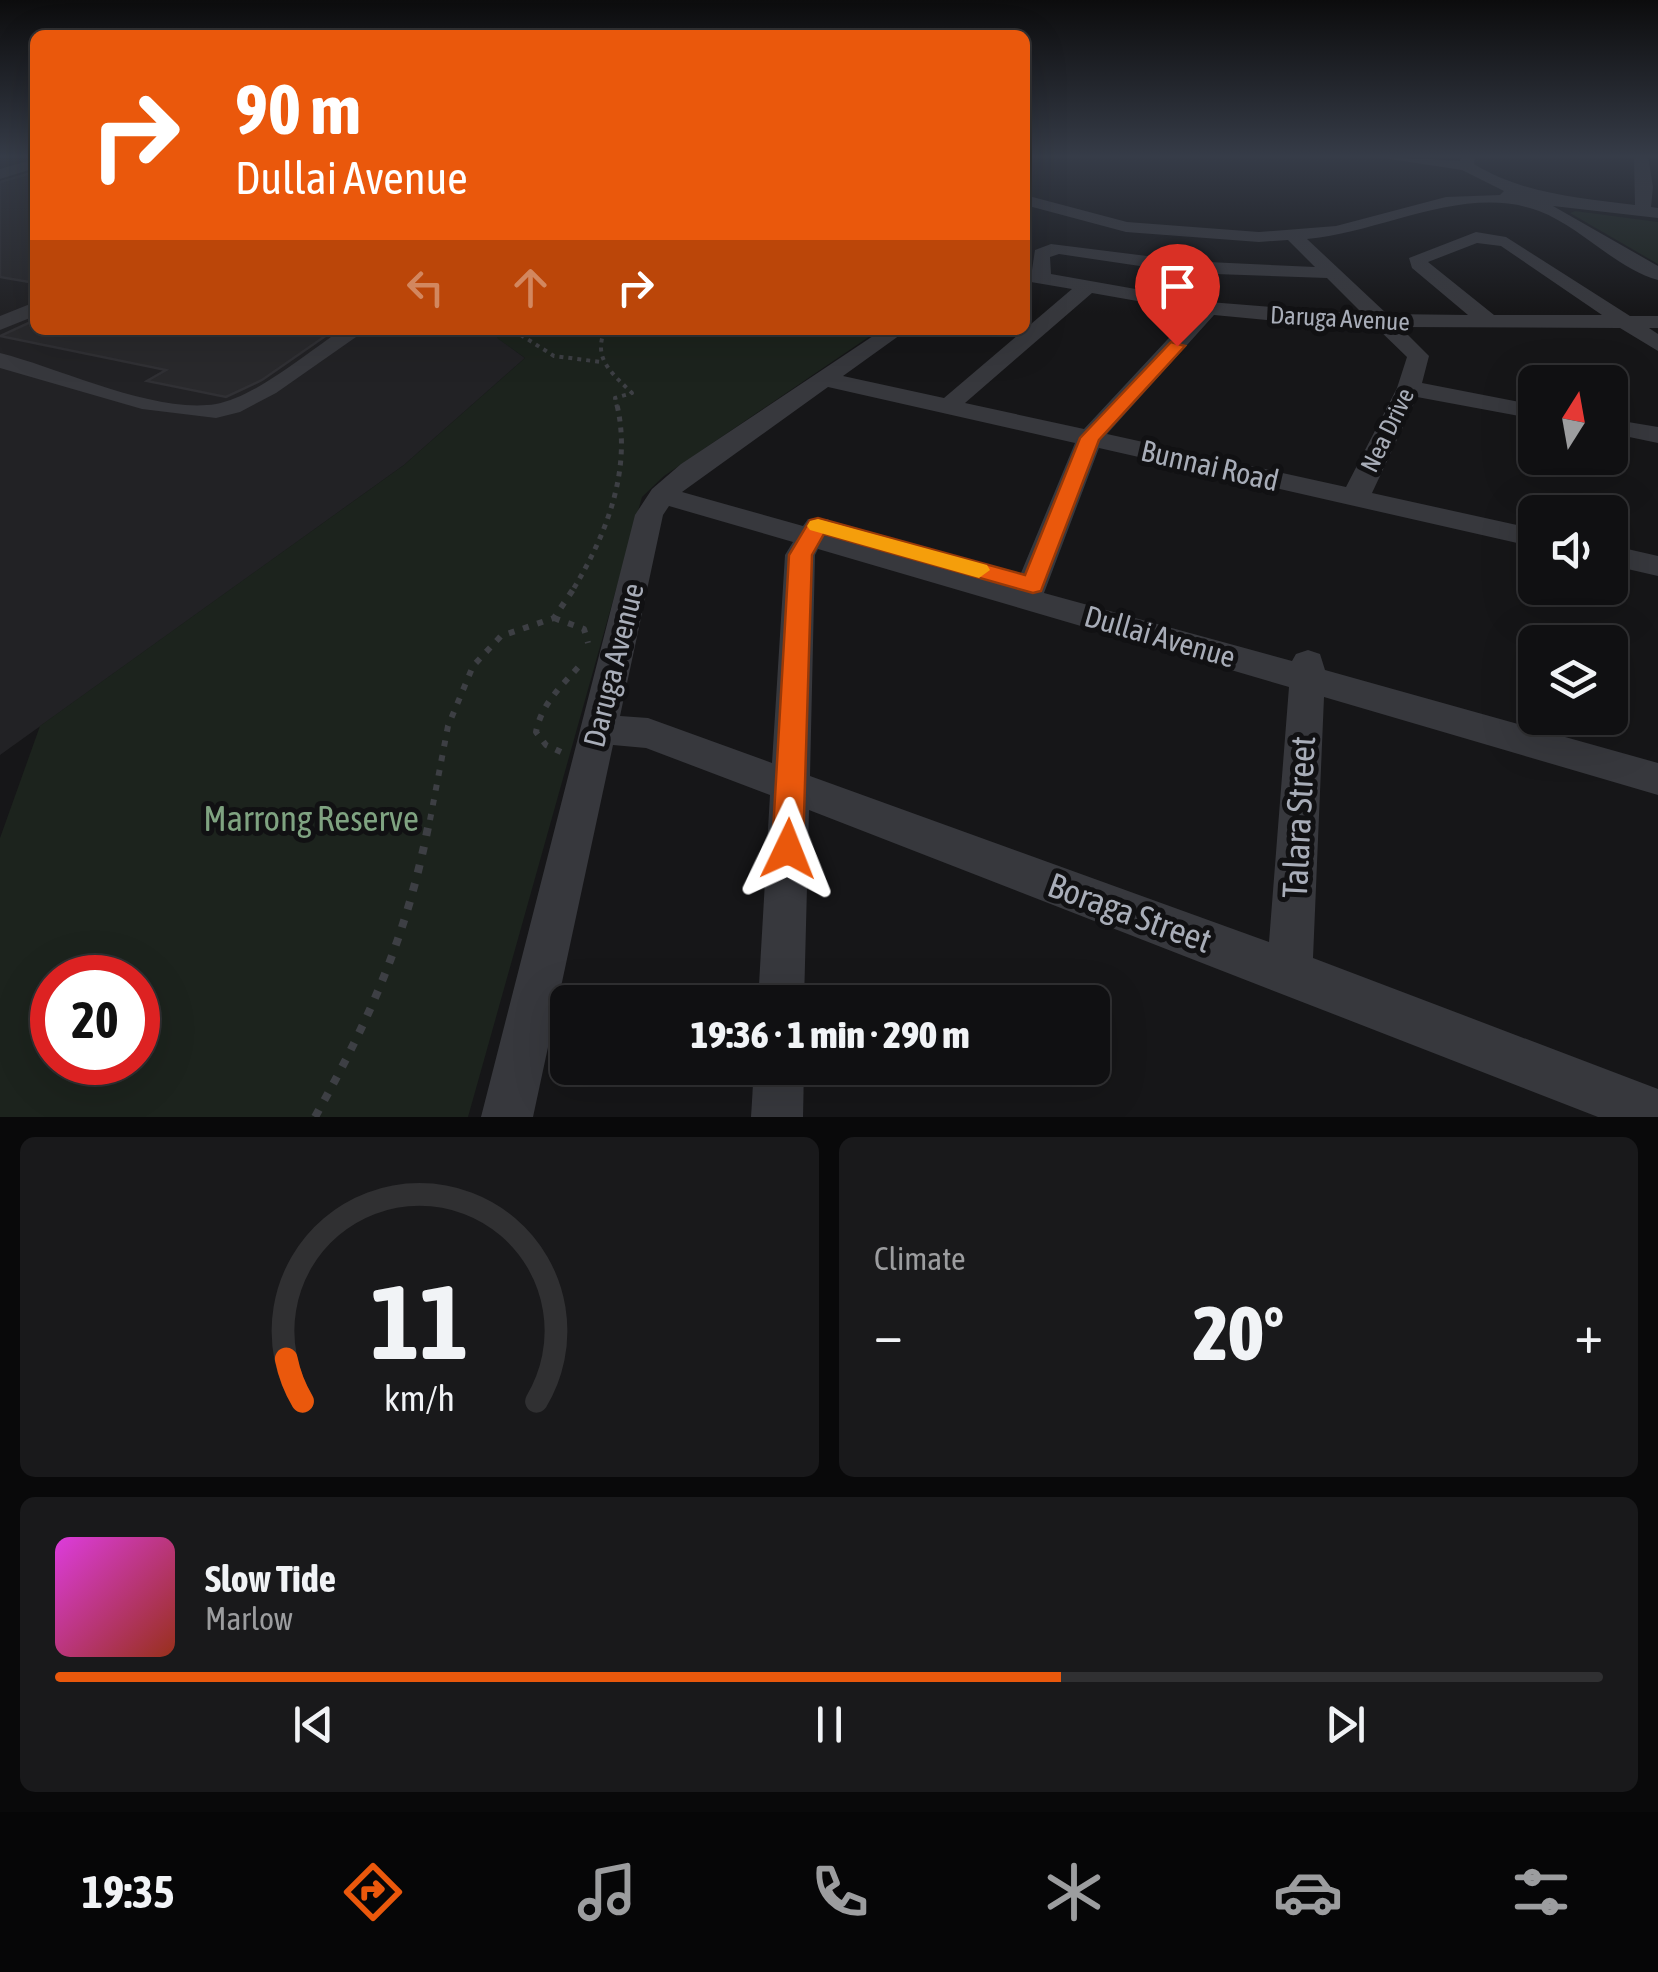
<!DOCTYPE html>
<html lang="en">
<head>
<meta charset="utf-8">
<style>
  body { margin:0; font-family:"Asap Condensed",sans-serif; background:#19191b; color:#f1f3f6; height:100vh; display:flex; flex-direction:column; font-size:38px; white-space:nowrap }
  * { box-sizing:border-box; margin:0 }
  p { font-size:32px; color:#9c9d9f }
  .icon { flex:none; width:55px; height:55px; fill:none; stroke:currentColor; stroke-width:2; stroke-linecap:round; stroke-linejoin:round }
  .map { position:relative; height:1117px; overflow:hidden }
  .sheet { display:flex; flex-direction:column; gap:20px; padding:20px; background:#09090a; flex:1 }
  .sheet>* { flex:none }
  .banner { position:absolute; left:30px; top:30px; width:1000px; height:305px; border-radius:15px; box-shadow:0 10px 40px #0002,0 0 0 2px #303032; background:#ea580c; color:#fff; overflow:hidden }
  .needle { width:65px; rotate:11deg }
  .fabs { position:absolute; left:1518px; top:365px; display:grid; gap:20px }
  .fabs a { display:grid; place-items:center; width:110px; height:110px; border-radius:15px; background:#101012; box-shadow:0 10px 40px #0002,0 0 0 2px #303032; font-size:50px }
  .speed { position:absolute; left:30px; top:955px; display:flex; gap:20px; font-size:50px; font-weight:700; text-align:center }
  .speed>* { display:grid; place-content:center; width:130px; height:130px; border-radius:50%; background:#101012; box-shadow:0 10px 40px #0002,0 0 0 2px #303032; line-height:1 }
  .speed .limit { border:15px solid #d22; background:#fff; color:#111 }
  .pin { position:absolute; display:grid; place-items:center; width:85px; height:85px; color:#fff; margin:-102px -42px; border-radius:50% 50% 50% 0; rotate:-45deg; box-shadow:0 0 10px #0007 }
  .pin .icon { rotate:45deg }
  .me { position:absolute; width:110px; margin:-55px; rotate:2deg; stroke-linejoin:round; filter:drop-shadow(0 0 8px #0008) }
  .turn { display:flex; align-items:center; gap:35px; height:210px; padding:0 40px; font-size:45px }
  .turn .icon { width:130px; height:130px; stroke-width:2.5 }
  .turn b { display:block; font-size:70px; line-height:85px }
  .lanes { display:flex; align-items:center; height:95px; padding:0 40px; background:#0003; justify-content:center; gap:50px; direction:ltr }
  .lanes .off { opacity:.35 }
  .big { font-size:75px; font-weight:800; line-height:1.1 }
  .sheet .widget { flex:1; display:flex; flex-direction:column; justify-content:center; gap:15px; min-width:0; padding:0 35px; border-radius:15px; background:#19191b }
  .sheet .dial { align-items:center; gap:0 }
  .dial svg { height:260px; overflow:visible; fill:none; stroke:#303032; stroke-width:7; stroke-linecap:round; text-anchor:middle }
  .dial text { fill:#f1f3f6; stroke:none }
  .song { display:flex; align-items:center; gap:30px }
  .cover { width:120px; height:120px; border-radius:15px; background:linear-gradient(135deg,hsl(300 70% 55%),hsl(10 70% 35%)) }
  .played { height:10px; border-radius:5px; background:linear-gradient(90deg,#ea580c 65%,#303032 65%) }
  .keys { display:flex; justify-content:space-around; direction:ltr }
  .heat { display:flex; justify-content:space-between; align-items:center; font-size:55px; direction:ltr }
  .sheet .tiles { flex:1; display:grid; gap:20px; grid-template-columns:1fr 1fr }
  .widget:last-child { grid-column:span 2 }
  .trip { position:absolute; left:550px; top:985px; width:560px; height:100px; border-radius:15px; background:#101012; box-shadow:0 10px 40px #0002,0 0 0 2px #303032; font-weight:800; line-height:100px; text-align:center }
  .tabs { display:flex; height:160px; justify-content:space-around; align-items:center; background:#060607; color:#9c9d9f }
  .tabs .icon { width:70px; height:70px }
  .tabs .selected { color:#ea580c }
  .tabs b { font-size:45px; color:#f1f3f6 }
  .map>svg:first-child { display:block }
  .built { fill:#222225 }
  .green { fill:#1c231d; fill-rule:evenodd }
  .building { fill:#29292c; stroke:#303034; stroke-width:2.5 }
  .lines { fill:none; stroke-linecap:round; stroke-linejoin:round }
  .path-far3 { stroke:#3d3f44; stroke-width:4; stroke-dasharray:4 5; stroke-linecap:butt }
  .path-far2 { stroke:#3d3f44; stroke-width:5; stroke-dasharray:5 6; stroke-linecap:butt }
  .path-far1 { stroke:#3d3f44; stroke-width:6; stroke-dasharray:6 9; stroke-linecap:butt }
  .path { stroke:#3d3f44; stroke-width:8; stroke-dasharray:8 11; stroke-linecap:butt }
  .minor { fill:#37383d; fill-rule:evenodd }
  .route { fill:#ea580c; stroke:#983908; stroke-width:2.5 }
  .slow { fill:#f59e0b }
  .labels { text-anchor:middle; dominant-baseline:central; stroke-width:10; stroke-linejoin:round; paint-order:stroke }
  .far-street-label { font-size:25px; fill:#a8adb8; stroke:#111113 }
  .street-label { font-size:30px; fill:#a8adb8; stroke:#111113 }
  .near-street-label { font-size:35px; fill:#a8adb8; stroke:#111113 }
  .near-park-label { font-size:35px; fill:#7fa381; stroke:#111113 }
</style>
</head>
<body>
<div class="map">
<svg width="1658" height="1117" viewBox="0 0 1658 1117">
  <rect width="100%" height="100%" fill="#161618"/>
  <!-- built -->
  <path class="built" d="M0,156H35V330H501L498,338L525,358L404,465L0,755Z"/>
  <!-- green -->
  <g class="green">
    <path d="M1575,211L1658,222V264L1570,213Z"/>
    <path d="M501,330H879L664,476L642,497L468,1117H0V838L40,726L404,465L525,358L497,338ZM52,978H138V1062H52Z"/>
  </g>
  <!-- building -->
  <g class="building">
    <path d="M35,172V283L0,277V182Z"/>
    <path d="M35,320V330H334L262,380L226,397L147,381L166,370L0,336Z"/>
  </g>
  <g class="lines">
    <!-- path-far3 -->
    <g class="path-far3">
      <path d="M513,330L554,356L601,362"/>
      <path d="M605,330C592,359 613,374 632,393L615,398L617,407"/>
    </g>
    <!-- path-far2 -->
    <path class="path-far2" d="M574,588C607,533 632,469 617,405"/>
    <!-- path-far1 -->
    <g class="path-far1">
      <path d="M554,618L584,629L588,643"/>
      <path d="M561,752L546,745L536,732C542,702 563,685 582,663"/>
      <path d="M430,820L448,726L473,666L501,636L554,618L576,585"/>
    </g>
    <!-- path -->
    <path class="path" d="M315,1117C372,1015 408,933 430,817"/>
    <!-- minor -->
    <g class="minor">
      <path d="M1370,156L1460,161L1461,156H1475L1474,164C1523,194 1579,198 1635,205L1634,156H1648L1653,187L1651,207L1658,208V218L1553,206L1658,266V280C1615,268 1581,227 1539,211C1465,183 1381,233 1307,239L1387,314L1468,315L1412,268L1409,258L1476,232L1506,237L1630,316H1658V328H1649L1658,334V351L1620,328L1400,327L1429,356L1422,383L1535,405V419L1417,397L1372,493L1535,529V547L1099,448L1044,593L1292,661L1296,654L1308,650L1320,654L1325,670L1658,763V795L1324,697L1313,958L1658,1089V1117H1598L809,810L804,1002H758L770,795L646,748L613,745L533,1117H481L635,515L652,489L681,464L882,330H907L843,376L944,398L1072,289L1025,281V269L1032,270L1035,250L1051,244L1187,261L1315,267L1288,240L1259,242L1126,232L1025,205V195L1127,222L1259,232L1336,226L1446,197L1500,195L1504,191L1462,170ZM1477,243L1501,246L1602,315H1494L1428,262ZM1059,254L1187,273L1327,278L1363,314L1209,302L1051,274L1050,257ZM1092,293L1194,311L1084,429L965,403ZM1214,315L1329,326L1376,327L1407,357L1397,388L1346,487L1107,434ZM828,387L1075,443L1016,585L828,532L832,525L828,519H808L803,526L682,492ZM669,506L793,542L785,555L772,763L648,718L620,716L663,515ZM818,549L1289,687L1269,942L810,776L815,555Z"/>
      <path d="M35,159V168L0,179V169Z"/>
      <path d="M35,302V316L0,330V316Z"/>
      <path d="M341,330H366L276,393L240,412L216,418L142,409L0,368V353C60,368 154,414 216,404C255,397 307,353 341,330Z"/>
      <path d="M1610,419L1658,427V443L1610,433Z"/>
      <path d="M1610,545L1658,556V576L1610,565Z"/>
      <path d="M754,1068H804L803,1117H751Z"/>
    </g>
  </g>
  <!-- sky -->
  <linearGradient id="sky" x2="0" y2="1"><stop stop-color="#0c0c0d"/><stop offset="0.5" stop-color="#363c48"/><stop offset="1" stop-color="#363c48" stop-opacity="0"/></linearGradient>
  <rect width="1658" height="313" fill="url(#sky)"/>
  <!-- route -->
  <path class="route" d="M1171,342L1185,346L1099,440L1041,591L1033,593L824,534L812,555L803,849L799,859L788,863L776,859L772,849L789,555L810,520L818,518L1025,575L1080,438Z"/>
  <!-- slow -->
  <path class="slow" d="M818,519L987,565L990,570L979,578L810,530L807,526L810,521Z"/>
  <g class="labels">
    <!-- far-street labels -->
    <g class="far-street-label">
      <text transform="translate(1340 318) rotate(3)">Daruga Avenue</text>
      <text transform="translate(1387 430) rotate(-64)">Nea Drive</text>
    </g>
    <!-- street labels -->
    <g class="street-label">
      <text transform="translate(1210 465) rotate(13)">Bunnai Road</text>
      <text transform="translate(1160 636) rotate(16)">Dullai Avenue</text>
      <text transform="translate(613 665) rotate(-76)">Daruga Avenue</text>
    </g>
    <!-- near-street labels -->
    <g class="near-street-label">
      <text transform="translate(1298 817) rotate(-87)">Talara Street</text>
      <text transform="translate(1130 912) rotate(20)">Boraga Street</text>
    </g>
    <!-- near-park labels -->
    <g class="near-park-label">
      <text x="311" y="818">Marrong Reserve</text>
    </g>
  </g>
</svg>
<div class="fabs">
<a><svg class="needle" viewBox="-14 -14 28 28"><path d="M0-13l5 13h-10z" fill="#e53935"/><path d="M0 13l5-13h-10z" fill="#9c9d9f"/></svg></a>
<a><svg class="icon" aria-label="sound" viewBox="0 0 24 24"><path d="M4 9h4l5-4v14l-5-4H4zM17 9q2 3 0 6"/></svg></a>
<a><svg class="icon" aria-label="layers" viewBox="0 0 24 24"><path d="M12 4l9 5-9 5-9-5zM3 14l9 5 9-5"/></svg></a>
</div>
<div class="speed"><div class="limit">20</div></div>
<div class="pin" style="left:1177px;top:346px;background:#d93025"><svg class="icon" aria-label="arrive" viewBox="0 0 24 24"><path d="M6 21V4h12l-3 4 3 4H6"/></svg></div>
<svg class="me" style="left:788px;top:849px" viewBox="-20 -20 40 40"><path d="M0-17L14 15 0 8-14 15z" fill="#ea580c" stroke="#fff" stroke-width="4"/></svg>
<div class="trip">19:36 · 1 min · 290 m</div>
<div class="banner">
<div class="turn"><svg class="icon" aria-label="right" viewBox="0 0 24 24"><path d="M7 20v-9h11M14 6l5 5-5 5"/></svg><div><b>90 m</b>Dullai Avenue</div></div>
<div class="lanes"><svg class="icon off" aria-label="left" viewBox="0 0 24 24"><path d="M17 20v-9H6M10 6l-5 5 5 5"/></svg><svg class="icon off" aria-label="ahead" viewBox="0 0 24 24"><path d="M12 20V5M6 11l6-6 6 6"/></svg><svg class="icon" aria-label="right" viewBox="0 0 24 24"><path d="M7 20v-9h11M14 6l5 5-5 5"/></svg></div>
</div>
</div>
<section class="sheet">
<div class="tiles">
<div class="widget dial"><svg viewBox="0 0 100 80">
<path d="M14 69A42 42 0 1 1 86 69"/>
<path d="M14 69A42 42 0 0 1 9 56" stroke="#ea580c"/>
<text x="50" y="56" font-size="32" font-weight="700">11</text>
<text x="50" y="72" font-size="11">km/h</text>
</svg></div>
<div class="widget"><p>Climate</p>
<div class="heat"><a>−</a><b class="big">20°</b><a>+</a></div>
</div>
<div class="widget">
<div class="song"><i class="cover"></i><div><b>Slow Tide</b><p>Marlow</p></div></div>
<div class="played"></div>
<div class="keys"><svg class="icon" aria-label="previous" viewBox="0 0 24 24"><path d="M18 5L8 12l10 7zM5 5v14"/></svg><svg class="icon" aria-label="pause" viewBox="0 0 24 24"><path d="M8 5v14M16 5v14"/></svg><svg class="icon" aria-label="next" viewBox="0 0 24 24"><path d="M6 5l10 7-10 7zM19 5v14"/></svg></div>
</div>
</div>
</section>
<nav class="tabs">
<b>19:35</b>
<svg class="icon selected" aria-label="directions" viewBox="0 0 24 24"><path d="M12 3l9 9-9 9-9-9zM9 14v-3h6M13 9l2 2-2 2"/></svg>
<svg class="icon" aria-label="music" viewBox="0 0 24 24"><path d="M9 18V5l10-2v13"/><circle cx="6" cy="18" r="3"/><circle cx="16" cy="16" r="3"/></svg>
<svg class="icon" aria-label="phone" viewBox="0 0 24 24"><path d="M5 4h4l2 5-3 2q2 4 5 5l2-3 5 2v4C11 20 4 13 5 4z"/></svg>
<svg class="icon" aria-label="climate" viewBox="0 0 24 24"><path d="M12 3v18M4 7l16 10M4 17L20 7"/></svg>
<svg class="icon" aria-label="car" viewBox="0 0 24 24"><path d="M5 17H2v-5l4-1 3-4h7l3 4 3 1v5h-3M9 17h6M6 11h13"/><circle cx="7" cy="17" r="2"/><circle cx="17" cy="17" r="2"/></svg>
<svg class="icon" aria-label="filters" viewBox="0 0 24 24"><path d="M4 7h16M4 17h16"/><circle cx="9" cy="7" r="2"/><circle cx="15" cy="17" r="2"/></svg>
</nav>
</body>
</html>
